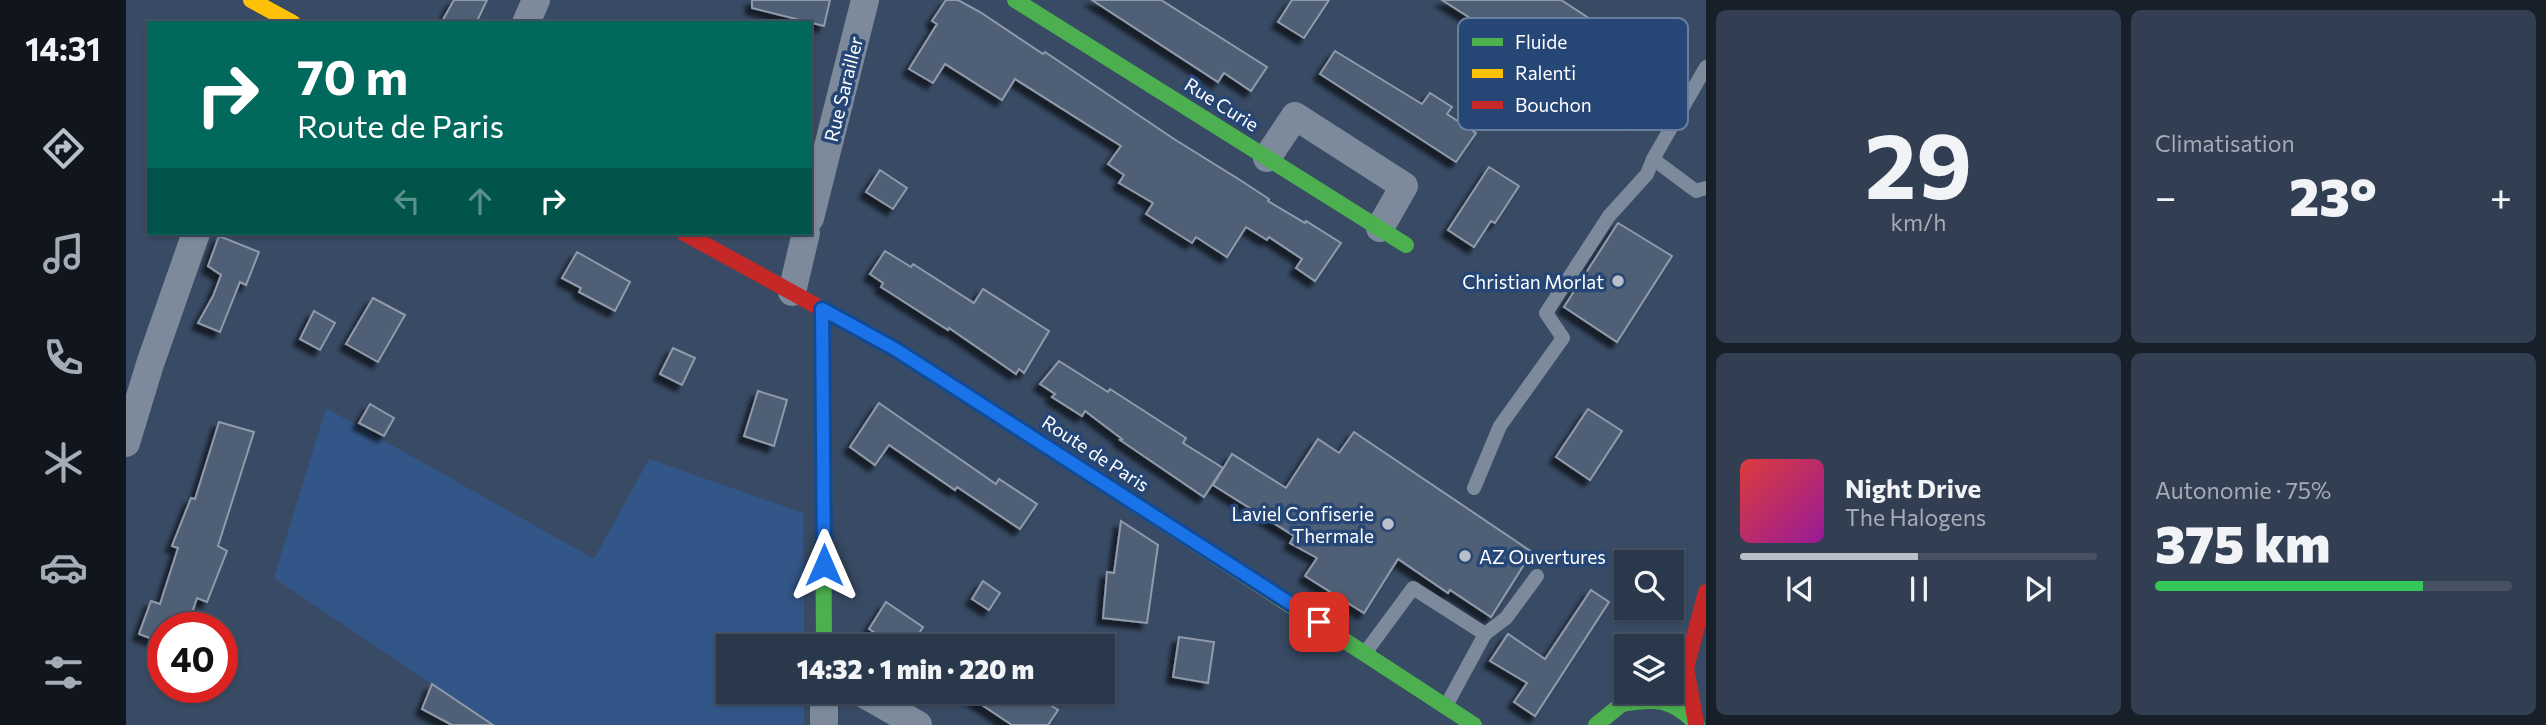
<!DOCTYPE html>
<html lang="fr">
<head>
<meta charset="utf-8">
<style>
  body { margin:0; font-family:Commissioner,sans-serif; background:#323f52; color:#f1f3f6; height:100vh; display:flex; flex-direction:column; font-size:26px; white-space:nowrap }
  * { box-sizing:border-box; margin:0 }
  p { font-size:23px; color:#a5acb5 }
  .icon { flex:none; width:38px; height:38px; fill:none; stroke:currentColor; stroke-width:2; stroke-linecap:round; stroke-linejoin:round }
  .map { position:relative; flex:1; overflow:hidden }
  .details { display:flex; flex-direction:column; gap:10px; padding:10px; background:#171f29; width:840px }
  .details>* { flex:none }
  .guide { position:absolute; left:21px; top:21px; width:665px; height:214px; border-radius:0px; box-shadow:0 2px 5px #0004,0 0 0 2px #465263; background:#00695c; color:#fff; overflow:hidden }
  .buttons { position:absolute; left:1488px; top:550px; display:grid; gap:14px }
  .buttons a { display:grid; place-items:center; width:70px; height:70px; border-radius:0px; background:#2a384b; box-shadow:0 2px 5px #0004,0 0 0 2px #465263; font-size:35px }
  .speed { position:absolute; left:21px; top:612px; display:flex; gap:14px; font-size:35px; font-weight:700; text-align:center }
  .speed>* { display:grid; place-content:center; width:91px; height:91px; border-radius:50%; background:#2a384b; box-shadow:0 2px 5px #0004,0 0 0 2px #465263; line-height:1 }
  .speed .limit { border:10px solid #d22; background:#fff; color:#111 }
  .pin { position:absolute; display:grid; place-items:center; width:60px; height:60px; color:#fff; margin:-30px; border-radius:14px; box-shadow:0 4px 10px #0006 }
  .me { position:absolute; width:77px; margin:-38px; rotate:0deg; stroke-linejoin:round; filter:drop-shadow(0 0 5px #0008) }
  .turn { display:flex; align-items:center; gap:24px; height:147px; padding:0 35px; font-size:32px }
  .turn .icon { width:91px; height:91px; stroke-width:2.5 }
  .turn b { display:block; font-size:49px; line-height:60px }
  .lanes { display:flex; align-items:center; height:66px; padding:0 35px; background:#0003; justify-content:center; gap:35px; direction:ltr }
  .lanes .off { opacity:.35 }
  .big { font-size:52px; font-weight:800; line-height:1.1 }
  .details .tile { flex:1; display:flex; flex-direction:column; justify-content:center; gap:10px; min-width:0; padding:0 24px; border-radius:10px; background:#323f52 }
  .details .dial { align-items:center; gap:0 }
  .dial b { font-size:91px; line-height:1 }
  .song { display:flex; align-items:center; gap:21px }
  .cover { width:84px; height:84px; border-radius:10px; background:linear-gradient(135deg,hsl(0 70% 55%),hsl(300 70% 35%)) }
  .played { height:7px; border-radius:4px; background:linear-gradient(90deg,#b9c0c9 50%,#465263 50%) }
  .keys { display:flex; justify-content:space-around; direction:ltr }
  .heat { display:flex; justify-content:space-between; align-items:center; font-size:38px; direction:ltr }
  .charge { height:10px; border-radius:5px; background:linear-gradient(90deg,#34c759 75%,#465263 0) }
  .details .tiles { flex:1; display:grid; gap:10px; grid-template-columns:repeat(2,1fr) }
  .trip { position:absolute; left:590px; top:634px; width:399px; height:70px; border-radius:0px; background:#2a384b; box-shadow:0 2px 5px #0004,0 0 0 2px #465263; font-weight:800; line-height:70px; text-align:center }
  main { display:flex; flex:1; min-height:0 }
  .dock { display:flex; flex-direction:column; width:126px; justify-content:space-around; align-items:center; background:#11161e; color:#a5acb5 }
  .dock .icon { width:49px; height:49px }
  .dock .current { color:#b9c0c9 }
  .dock b { font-size:32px; color:#f1f3f6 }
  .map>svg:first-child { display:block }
  .green { fill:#325687 }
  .building { fill:#505f74; stroke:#8f9aab; stroke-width:2; filter:url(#shadow) }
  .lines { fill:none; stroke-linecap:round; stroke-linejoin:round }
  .lane { stroke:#7c8a9b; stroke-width:14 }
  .street { stroke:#7c8a9b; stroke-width:28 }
  .fast { stroke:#4caf50; stroke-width:16 }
  .slow { stroke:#ffc107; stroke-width:16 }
  .jam { stroke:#c62828; stroke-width:16 }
  .route-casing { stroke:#114b97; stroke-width:18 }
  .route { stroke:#1a73e8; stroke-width:12 }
  .poi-dot { fill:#b9c0c9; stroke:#264676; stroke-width:2.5 }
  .labels { text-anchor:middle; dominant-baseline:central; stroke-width:7; stroke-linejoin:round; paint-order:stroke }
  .street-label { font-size:19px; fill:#fff; stroke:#264676 }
  .poi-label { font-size:19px; fill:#fff; stroke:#264676; text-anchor:end }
  .key { fill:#264676; stroke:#677e9f; stroke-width:2 }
  .key-label { font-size:19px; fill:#fff }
</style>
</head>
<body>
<main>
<nav class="dock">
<b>14:31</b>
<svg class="icon current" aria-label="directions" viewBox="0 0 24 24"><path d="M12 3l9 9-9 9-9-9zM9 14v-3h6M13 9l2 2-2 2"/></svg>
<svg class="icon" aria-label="music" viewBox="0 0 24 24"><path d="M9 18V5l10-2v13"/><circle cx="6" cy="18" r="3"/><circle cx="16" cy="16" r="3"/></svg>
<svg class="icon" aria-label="phone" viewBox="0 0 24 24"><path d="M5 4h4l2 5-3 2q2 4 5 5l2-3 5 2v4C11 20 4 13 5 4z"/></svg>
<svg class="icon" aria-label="climate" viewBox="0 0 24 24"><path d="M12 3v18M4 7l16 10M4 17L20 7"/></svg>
<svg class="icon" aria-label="car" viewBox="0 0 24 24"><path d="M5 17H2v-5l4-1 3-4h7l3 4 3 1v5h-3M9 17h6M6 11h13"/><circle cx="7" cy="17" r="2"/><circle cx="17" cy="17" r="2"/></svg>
<svg class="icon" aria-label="filters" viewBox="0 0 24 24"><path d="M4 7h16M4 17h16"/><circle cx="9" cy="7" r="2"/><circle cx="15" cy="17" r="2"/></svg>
</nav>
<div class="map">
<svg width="1580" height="725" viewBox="0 0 1580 725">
  <defs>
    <filter id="shadow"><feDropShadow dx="-6" dy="6" stdDeviation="2" flood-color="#0009"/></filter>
  </defs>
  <rect width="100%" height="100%" fill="#384a64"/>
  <!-- green -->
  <path class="green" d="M200,408L468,559L523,459L677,513L678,646H602V691H678V725H367L148,578Z"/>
  <!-- building -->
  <g class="building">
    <path d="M328,0H361L350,23H315Z"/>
    <path d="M626,0H704L698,26L626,8Z"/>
    <path d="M820,0H832L854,12L917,54L919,52L1048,139L1114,180L1143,199L1142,201L1179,223L1180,221L1215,243L1189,281L1170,268L1176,259L1143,237L1141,240L1120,227L1101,257L1070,237L1066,243L1020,214L1027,203L993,183L998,175L982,164L995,146L889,79L876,100L819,64L807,83L783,69L811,24L806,21Z"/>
    <path d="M966,0H1035L1141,67L1125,91L1098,73L1092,82Z"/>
    <path d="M1166,0H1203L1178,38L1152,22Z"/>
    <path d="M1316,0H1435L1544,71L1509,123Z"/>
    <path d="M1209,51L1296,104L1304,93L1326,107L1321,114L1350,133L1330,162L1194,74Z"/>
    <path d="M1363,167L1393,186L1369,223L1365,221L1348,247L1322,230Z"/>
    <path d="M754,170L781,188L767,209L740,192Z"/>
    <path d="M1492,223L1546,256L1491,342L1438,307Z"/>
    <path d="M93,236L133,252L120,285L114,282L94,332L72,323L87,296L95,275L82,266Z"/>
    <path d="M759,251L785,267L787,264L848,303L857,289L923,331L898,373L893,369L890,374L823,328L822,330L755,287L757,283L744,274Z"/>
    <path d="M451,252L504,282L489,311L453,292L455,288L436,278Z"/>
    <path d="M247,298L279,315L252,362L220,344Z"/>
    <path d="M188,311L209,323L194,350L174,339Z"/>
    <path d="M547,348L569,358L556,385L534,374Z"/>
    <path d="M933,361L982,392L984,389L1060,438L1057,443L1097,468L1078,497L994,440L996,439L959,411L956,416L926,397L929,394L914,384Z"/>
    <path d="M632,391L661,400L648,446L618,436Z"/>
    <path d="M753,403L870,484L873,479L911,504L894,529L831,487L829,490L763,445L749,465L724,447Z"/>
    <path d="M244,404L268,418L258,436L233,423Z"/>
    <path d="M1462,409L1496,431L1464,480L1430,457Z"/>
    <path d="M93,422L128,432L92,546L101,551L81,602L71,598L61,628H37L34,642L13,634L25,601L34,604L52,548L46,546L65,498L69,499Z"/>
    <path d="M1228,432L1406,552L1365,617L1324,590L1322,593L1272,559L1238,613L1179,576L1191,558L1164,543L1168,536L1087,485L1106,454L1160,488L1192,439L1213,453Z"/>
    <path d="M995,521L1032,545L1021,623L977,618L981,572L988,573Z"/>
    <path d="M857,581L874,593L863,610L846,599Z"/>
    <path d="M1465,590L1483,602L1409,716L1388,702L1401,683L1364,661L1382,634L1419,659Z"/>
    <path d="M760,602L797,627L785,646H753L757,638L743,629Z"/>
    <path d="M1053,637L1088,642L1082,683L1047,677Z"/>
    <path d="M306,684L367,725H326L296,709Z"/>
    <path d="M835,691H903L932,710L922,725H886Z"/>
  </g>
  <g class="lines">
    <!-- lane -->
    <g class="lane">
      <path d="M1580,67L1527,159L1570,191L1580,188"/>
      <path d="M1348,488L1374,426L1437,338L1420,313L1483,216L1521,174L1527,159"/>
      <path d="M1359,634L1380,618L1411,576"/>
      <path d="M1239,653L1287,588L1359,634L1321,704"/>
    </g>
    <!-- street -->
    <g class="street">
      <path d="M400,23L410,0"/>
      <path d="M1141,158L1169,116L1278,186L1254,228"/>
      <path d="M684,218L739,0"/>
      <path d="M666,292L680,233"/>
      <path d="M0,443L24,364L70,233"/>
      <path d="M733,691L792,725"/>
      <path d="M698,725V691"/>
    </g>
    <!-- fast -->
    <g class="fast">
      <path d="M889,0L1280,245"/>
      <path d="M696,309L698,646"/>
      <path d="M1164,605L1348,725"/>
      <path d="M1495,704C1529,698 1547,698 1571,725"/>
      <path d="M1470,725L1512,691"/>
    </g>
    <!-- slow -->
    <g class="slow">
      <path d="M125,0L167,23"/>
      <path d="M901,434L1164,605"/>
    </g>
    <!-- jam -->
    <g class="jam">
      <path d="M558,233L769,349L901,434"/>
      <path d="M1570,723L1560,668L1580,592"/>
    </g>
  </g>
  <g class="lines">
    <!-- route casing -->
    <g class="route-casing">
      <path id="route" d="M698,565L696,309L769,349L1193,622"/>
    </g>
    <!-- route -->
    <use href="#route" class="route"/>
  </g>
  <!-- markers -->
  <g class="poi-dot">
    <circle cx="1492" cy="281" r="7"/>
    <circle cx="1262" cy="524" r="7"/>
    <circle cx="1339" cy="556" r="7"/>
  </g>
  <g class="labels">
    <!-- street labels -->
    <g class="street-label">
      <text transform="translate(717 89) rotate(-76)">Rue Sarailler</text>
      <text transform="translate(1096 104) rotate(32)">Rue Curie</text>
      <text transform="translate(970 453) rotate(33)">Route de Paris</text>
    </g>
    <!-- poi labels -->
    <g class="poi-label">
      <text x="1478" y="281">Christian Morlat</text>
      <text x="1248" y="513">Laviel Confiserie<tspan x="1248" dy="22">Thermale</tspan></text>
      <text x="1353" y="556" text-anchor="start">AZ Ouvertures</text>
    </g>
  </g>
  <!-- legend -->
  <rect x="1332" y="18" width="230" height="112" rx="10" class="key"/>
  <rect x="1346" y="38" width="31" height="8" fill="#4caf50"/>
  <rect x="1346" y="69" width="31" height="9" fill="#ffc107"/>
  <rect x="1346" y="101" width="31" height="8" fill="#c62828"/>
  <g class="key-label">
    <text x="1389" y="49">Fluide</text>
    <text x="1389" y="80">Ralenti</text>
    <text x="1389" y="112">Bouchon</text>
  </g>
</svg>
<div class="buttons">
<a><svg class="icon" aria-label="search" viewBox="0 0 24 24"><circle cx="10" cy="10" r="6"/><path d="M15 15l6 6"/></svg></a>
<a><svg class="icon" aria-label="layers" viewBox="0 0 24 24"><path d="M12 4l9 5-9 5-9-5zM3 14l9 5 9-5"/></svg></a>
</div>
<div class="speed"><div class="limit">40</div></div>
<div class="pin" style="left:1193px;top:622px;background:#d93025"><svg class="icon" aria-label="arrive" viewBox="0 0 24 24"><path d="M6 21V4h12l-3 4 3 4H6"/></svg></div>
<svg class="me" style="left:698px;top:565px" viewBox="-20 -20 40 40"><path d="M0-17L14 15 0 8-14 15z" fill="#1a73e8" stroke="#fff" stroke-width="4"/></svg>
<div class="trip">14:32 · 1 min · 220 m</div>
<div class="guide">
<div class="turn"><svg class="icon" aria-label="right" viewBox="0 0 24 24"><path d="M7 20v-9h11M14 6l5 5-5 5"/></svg><div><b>70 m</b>Route de Paris</div></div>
<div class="lanes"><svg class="icon off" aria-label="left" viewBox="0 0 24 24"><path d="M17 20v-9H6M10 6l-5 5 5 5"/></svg><svg class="icon off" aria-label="ahead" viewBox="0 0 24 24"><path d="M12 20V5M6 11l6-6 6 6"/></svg><svg class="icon" aria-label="right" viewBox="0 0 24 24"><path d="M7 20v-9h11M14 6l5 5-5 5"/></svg></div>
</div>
</div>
<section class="details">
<div class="tiles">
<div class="tile dial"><b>29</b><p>km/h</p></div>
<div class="tile"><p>Climatisation</p>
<div class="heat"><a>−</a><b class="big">23°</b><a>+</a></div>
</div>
<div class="tile">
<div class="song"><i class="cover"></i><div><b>Night Drive</b><p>The Halogens</p></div></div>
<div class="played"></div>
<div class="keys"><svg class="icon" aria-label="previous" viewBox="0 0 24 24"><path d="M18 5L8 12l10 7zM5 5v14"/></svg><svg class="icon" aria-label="pause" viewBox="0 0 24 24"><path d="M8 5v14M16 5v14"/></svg><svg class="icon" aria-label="next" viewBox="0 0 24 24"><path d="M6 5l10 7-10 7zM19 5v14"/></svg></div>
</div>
<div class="tile"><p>Autonomie · 75%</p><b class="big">375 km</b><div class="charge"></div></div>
</div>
</section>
</main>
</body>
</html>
